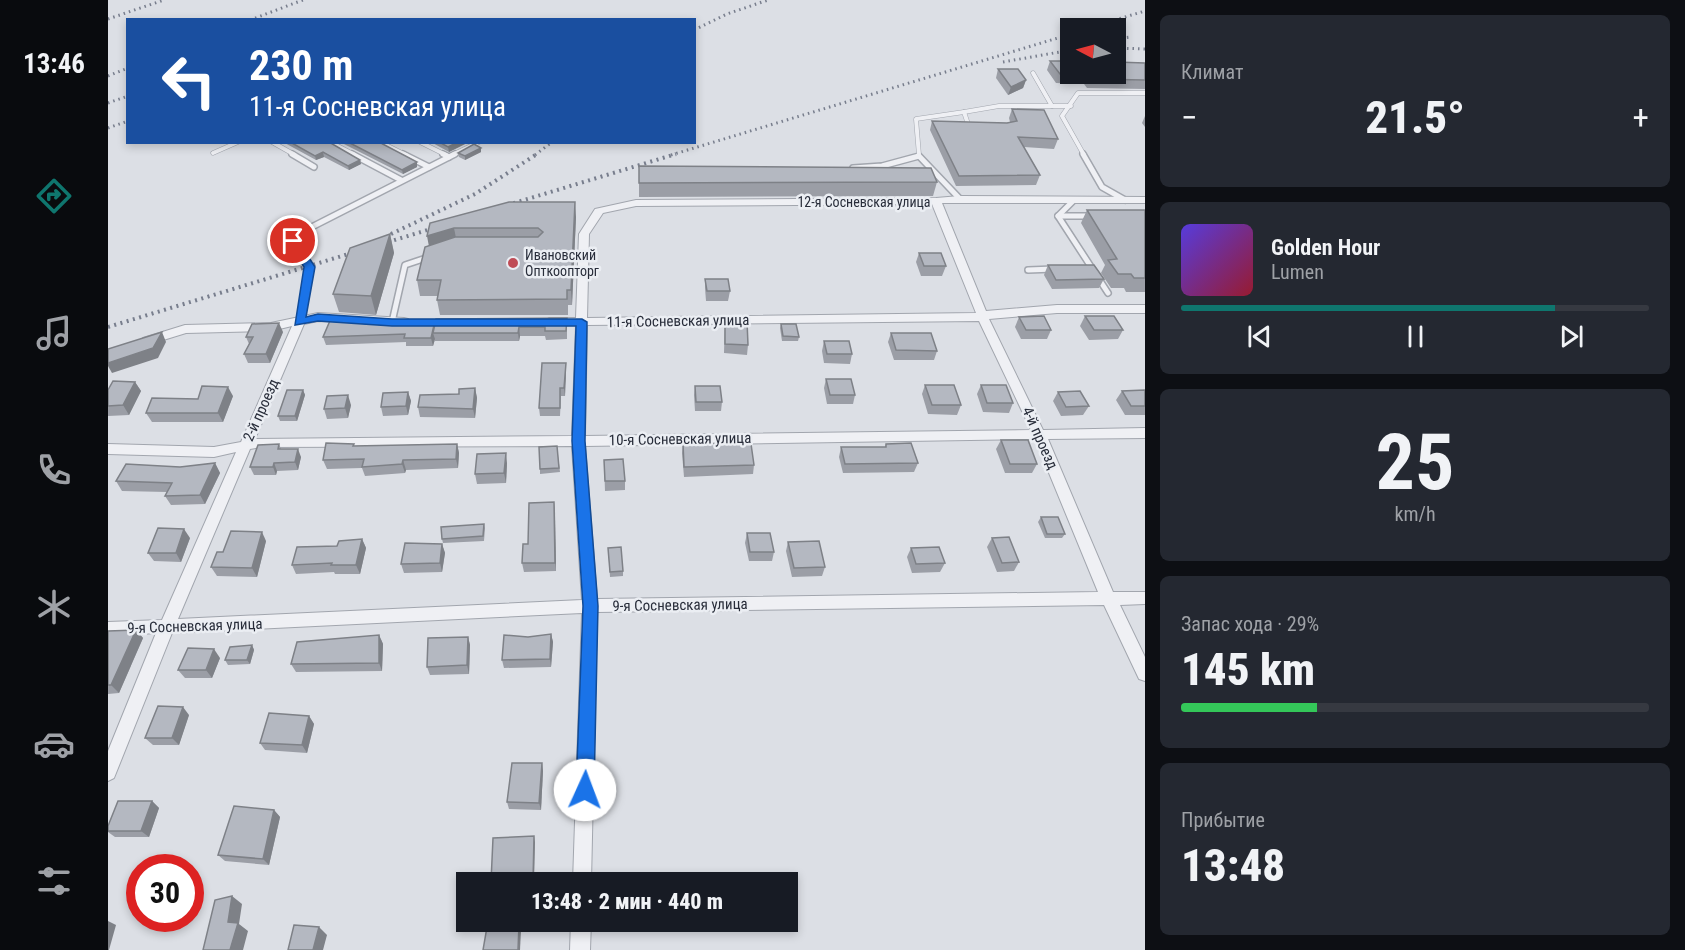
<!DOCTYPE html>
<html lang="ru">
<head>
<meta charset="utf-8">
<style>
  body { margin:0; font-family:"Roboto Condensed",sans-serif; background:#242831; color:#f1f3f6; height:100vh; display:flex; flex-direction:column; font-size:22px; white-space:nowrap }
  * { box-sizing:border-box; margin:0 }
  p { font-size:20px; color:#9ea1a6 }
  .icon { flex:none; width:33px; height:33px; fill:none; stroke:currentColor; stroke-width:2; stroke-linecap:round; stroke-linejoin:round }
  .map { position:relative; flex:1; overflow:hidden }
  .sheet { display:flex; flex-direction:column; gap:15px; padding:15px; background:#0d0f14; width:540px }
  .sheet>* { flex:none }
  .hud { position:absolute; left:18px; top:18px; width:570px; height:126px; border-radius:0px; box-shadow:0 3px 9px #0003; background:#1a4fa0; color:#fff; overflow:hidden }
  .needle { width:39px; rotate:276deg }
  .fabs { position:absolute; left:952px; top:18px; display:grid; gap:12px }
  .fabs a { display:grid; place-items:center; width:66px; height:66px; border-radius:0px; background:#171b24; box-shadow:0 3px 9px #0003; font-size:30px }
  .speed { position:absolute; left:18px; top:854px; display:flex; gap:12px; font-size:30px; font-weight:700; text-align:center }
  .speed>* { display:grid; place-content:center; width:78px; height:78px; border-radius:50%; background:#171b24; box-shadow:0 3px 9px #0003; line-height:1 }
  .speed .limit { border:9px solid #d22; background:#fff; color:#111 }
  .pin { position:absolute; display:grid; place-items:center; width:51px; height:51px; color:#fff; margin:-26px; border:3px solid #fff; border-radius:50%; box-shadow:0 2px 6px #0007 }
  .me { position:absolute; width:66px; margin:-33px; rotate:2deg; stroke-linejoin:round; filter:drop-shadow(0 0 4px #0008) }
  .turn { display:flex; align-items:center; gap:21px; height:126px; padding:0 24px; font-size:27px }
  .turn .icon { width:78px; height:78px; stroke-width:2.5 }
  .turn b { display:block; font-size:42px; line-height:51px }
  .big { font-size:45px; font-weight:800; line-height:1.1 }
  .sheet .tile { flex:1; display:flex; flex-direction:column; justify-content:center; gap:9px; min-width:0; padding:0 21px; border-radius:9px; background:#242831 }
  .sheet .dial { align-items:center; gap:0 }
  .dial b { font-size:78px; line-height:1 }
  .song { display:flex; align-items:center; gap:18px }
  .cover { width:72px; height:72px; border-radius:9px; background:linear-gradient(135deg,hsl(250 70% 55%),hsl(350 70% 35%)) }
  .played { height:6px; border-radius:3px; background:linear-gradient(90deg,#0f766e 80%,#363941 80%) }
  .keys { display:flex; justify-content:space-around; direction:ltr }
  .heat { display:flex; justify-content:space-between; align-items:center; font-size:33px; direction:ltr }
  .charge { height:9px; border-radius:4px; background:linear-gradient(90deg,#34c759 29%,#363941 0) }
  .trip { position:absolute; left:348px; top:872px; width:342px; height:60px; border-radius:0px; background:#171b24; box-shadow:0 3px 9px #0003; font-weight:800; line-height:60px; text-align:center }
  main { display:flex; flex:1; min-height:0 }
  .dock { display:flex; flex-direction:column; width:108px; justify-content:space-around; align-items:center; background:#090b0e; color:#9ea1a6 }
  .dock .icon { width:42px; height:42px }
  .dock .on { color:#0f766e }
  .dock b { font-size:27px; color:#f1f3f6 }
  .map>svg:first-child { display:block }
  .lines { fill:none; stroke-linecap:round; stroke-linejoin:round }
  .lane-far1-casing { stroke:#a2a6ae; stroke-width:5 }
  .lane-casing { stroke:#a2a6ae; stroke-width:8 }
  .street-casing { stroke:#a2a6ae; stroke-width:2 }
  .lane-far1 { stroke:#eff0f4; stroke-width:4 }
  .lane { stroke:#eff0f4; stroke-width:5 }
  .street { fill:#eff0f4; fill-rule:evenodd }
  .rail-far1 { stroke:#787e8d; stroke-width:3; stroke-dasharray:1.5 4; stroke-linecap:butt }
  .rail { stroke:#787e8d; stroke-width:4; stroke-dasharray:2 4.5; stroke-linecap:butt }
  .wall { fill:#9b9ea6 }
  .shaded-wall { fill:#7e8187 }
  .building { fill:#b4b8c1; stroke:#7e8187; stroke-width:1.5 }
  .route { fill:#1a73e8; stroke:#114b97; stroke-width:1.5 }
  .poi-dot { fill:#bf4c56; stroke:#ebeef3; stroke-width:2 }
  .labels { text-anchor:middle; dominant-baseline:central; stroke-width:5; stroke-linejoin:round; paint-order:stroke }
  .far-street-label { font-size:14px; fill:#282d3a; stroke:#ebeef3 }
  .far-poi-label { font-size:14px; fill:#282d3a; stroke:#ebeef3; text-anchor:start }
  .street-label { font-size:15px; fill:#282d3a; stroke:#ebeef3 }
</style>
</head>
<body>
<main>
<nav class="dock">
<b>13:46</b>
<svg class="icon on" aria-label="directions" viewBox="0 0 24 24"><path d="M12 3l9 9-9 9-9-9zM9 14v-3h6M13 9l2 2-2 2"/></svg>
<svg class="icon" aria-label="music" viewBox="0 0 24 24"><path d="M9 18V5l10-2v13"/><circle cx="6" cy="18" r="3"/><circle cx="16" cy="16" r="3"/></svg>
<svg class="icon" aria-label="phone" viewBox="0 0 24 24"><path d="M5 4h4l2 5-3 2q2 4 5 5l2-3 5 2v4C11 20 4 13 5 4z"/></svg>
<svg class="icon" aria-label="climate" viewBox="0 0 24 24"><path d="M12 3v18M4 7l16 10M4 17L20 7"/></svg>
<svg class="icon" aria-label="car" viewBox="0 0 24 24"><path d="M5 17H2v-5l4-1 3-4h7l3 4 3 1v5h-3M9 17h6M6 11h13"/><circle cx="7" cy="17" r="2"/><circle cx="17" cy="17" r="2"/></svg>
<svg class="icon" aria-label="filters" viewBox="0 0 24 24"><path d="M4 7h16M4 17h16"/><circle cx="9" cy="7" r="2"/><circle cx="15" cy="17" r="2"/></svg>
</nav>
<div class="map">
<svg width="1037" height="950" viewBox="0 0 1037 950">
  <rect width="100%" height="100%" fill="#dcdfe5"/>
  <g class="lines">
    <!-- lane-far1 casing -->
    <g class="lane-far1-casing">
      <g id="lane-far1">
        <path d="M925,73L944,106"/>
        <path d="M856,112L891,106H963"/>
        <path d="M164,142L187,155"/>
        <path d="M222,142L247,155"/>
        <path d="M272,142L298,155"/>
        <path d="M312,142L338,155"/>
        <path d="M105,153L130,142"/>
        <path d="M344,155L371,142"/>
        <path d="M811,155L808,119L856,112L861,127"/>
        <path d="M976,155L954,116L970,93H1037"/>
      </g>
    </g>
    <!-- lane casing -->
    <g class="lane-casing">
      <g id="lane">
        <path d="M184,154L206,167"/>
        <path d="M244,154L293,180"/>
        <path d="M295,154L321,167"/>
        <path d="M335,154L341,157"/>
        <path d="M975,154L994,187L1017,200"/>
        <path d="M745,168L774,166L811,156L852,199"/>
        <path d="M965,201L950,216L1000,293"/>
        <path d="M950,216H983"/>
        <path d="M920,270L946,269"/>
        <path d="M192,320L201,267L185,241L192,233L347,154"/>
        <path d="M284,322L297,265L321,257"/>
      </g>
    </g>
    <!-- street casing -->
    <g class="street-casing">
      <g id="street">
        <path d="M852,196L1037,197V203H834L878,311L949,305H1037V313H949L881,319L935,430L1037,428V438L940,439L1005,592H1037V604L1012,605L1037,657V681L1031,679L996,605L489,612L483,882H465L474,613L64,633L6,778L0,781V751L48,633L0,636V622L54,620L128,452L106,457L0,454V444L106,447L133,442L184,326L163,331L78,333L39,345L35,344L33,341L35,338L77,325L163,323L210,313L296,318L300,319V325L210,321L196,324L147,439L464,436L468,325L441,326L435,322L441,318H468L471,234L487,209L528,200L828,198ZM824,204L868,313L479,318L481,234L495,213L528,206ZM871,321L923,430L477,436L479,325ZM927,439L990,592L489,599L477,446ZM464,446L474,600L70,619L142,449L154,447Z"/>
        <path d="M463,921H483L482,950H462Z"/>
      </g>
    </g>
    <!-- lane-far1 -->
    <use href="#lane-far1" class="lane-far1"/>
    <!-- lane -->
    <use href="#lane" class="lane"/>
    <!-- street -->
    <use href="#street" class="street"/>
    <!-- rail-far1 -->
    <g class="rail-far1">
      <path d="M0,19L56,0"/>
      <path d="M142,20L195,0"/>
      <path d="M980,28L1037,11"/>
      <path d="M586,30L619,14L660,0"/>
      <path d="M1008,39L1023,37"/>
      <path d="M1008,48L1037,49"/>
      <path d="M895,62L963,50"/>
      <path d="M0,76L20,68"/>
      <path d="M0,103L20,96"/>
      <path d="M0,128L20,121"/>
      <path d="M427,155L444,142"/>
      <path d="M563,155L963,34"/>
    </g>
    <!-- rail -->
    <g class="rail">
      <path d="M393,207L568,154"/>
      <path d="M283,234L367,194L429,154"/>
      <path d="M0,327L336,225"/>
    </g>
  </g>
  <!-- wall -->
  <g class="wall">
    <path d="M942,61L1037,63V89L979,88L976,84L948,83L939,70Z"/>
    <path d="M890,69L918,80L915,88L900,95L888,78Z"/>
    <path d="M904,109L950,139L946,149L916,147L932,175L928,185L848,186L822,130L824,121L899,123L902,122L901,118Z"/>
    <path d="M1037,116V127L1034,123Z"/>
    <path d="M175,142H221L252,160L253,164L241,170L216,157L208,160Z"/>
    <path d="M232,142H271L309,162V167L295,174Z"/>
    <path d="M323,142H357V144L341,152Z"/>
    <path d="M373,152L357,160L351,157L350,153Z"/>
    <path d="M531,166L829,182L825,196L531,197Z"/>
    <path d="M979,210H1037V292H1018L1016,288H1003L993,273L997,265L973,223Z"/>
    <path d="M468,217L464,305H460V315H332L329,300L330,296H312L309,280L321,246L322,223Z"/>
    <path d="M282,234L286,253L268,315L231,312L225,294Z"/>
    <path d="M811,253L838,266L834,276H813L808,262Z"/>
    <path d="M940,265L996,279L991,288L944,289L936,275Z"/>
    <path d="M597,279L622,291L620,301H598L597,288Z"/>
    <path d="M977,316L1015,330L1010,339L981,340L972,326Z"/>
    <path d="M911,317L943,330L939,339H913L907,327Z"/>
    <path d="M459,318V339L438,340L437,336H412L411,341H327V339L325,346H298V342L218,345L215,337L263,322Z"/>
    <path d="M617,320L640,345L639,355L616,353Z"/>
    <path d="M673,324L691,337L690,341H674L672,328Z"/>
    <path d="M175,332L162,363H140L136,354L141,344L138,337Z"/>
    <path d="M783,333L829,351L826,360H786L780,342Z"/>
    <path d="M716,341L744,354L742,364L716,363L714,351Z"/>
    <path d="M458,363L457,396H453L452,416H432L431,408Z"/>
    <path d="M718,379L747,395L745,404H719L716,388Z"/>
    <path d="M27,382L33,391L21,415L0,416V390Z"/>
    <path d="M817,385L853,405L849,415L820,414L814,394Z"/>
    <path d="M873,385L905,403L901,413L875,412L869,394Z"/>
    <path d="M587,386L614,402L613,411H587L586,395Z"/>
    <path d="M367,388L369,398L367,418L312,417L310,407Z"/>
    <path d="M195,390L197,395L189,421H172L170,416Z"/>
    <path d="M1037,390V415H1017L1008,400L1014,391Z"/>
    <path d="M300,392L303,401L300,415L275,416L273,407Z"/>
    <path d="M950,392L981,406L975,415L953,416L945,401Z"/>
    <path d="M125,396L115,422H44L38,413L90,399Z"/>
    <path d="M243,405L240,418L219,419L216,409Z"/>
    <path d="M893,440L929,464L924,473H897L888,449Z"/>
    <path d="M575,443L646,465L645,474L576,477L574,453Z"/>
    <path d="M171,444L173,449L193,457L190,470L169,471L168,475H146L142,467Z"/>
    <path d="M349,444L351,453L350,468L298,470L297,473L257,476L254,468L219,469L215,460L247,446Z"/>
    <path d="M778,444L810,463L806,472L735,473L731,457L733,447H777Z"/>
    <path d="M449,446L452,472L432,474V469Z"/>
    <path d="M496,460L517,481V490L497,491Z"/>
    <path d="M107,463L112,473L97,504L63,505L57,496L59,492L14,491L8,481L72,467Z"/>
    <path d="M399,463L398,483L369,484L367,474Z"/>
    <path d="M446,502L448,571L416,572L414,563L420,544Z"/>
    <path d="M933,517L957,534L954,538H937L930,522Z"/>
    <path d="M376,524L377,528L376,541L335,543L334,539Z"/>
    <path d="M639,533L666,552L664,561H641L637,543Z"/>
    <path d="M82,538L73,562L46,561L40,553Z"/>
    <path d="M884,538L911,562L906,571L889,572L879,547Z"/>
    <path d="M254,539L258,548L252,574H227L226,572L188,574L184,565L229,546Z"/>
    <path d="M158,541L149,577L109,576L103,567L115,552Z"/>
    <path d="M680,542L717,567L714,576L684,577L678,551Z"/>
    <path d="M334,544L337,553L334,572L296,573L293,564Z"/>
    <path d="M500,548L515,571V576L502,577Z"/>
    <path d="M803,548L837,563L832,572L804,573L799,557Z"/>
    <path d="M28,630L35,638L11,693L0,694V631Z"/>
    <path d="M443,634L445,642L443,667L396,668L394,660L420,637Z"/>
    <path d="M271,635L275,644L274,671L188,672L183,664Z"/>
    <path d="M360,637L362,645L361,674L322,675L319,667Z"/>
    <path d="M144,645L146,650L142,664L120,665L117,660Z"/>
    <path d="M112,658L104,678H77L70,670Z"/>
    <path d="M81,715L71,745H45L37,738Z"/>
    <path d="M201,716L206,724L199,753L157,750L152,743Z"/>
    <path d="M434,763L435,771L433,810L401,809L399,802Z"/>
    <path d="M44,801L51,808L41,837H7L0,832V826Z"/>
    <path d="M166,810L172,817L161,865L117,861L110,855Z"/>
  </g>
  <!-- shaded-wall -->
  <g class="shaded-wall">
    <path d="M918,80L915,88L900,95L903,87Z"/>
    <path d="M350,142H357V144L341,152L340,147Z"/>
    <path d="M373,148V152L357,160V156Z"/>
    <path d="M215,152L216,157L208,160L207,156Z"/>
    <path d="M252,160L253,164L241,170L240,166Z"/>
    <path d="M309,162V167L295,174L294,170Z"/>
    <path d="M467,202L468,217L464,305L463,290Z"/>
    <path d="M346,228L349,243L322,252L319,236Z"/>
    <path d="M282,234L286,253L268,315L263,296Z"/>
    <path d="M327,321L325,333L327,339L325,346L323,338Z"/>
    <path d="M171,323L175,332L162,363L158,354Z"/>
    <path d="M411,327L412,336L411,341L410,333Z"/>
    <path d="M54,332L58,342L50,358L4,373L0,366V363Z"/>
    <path d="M458,363V371L457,396L456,388Z"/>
    <path d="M27,382L33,391L21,415L15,405Z"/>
    <path d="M120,387L125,396L115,422L110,413Z"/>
    <path d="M367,388L369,398L367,418L365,409Z"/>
    <path d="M195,390L197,395L189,421L187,416Z"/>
    <path d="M300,392L303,401L300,415L298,406Z"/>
    <path d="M240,395L243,405L240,418L237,408Z"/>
    <path d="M349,444L351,453L350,468L348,459Z"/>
    <path d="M190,449L193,457L190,470L187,462Z"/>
    <path d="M398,453L399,463L398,483L396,473Z"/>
    <path d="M295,460L298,470L297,473L294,464Z"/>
    <path d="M107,463L112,473L97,504L92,495Z"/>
    <path d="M166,463L169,471L168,475L165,467Z"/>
    <path d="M446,502L447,511L448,571L447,563Z"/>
    <path d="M76,529L82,538L73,562L68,553Z"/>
    <path d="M154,532L158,541L149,577L144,568Z"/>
    <path d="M254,539L258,548L252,574L248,565Z"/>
    <path d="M334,544L337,553L334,572L332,563Z"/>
    <path d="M28,630L35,638L11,693L3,685Z"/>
    <path d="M443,634L445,642L443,667L442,659Z"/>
    <path d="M271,635L275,644L274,671L271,663Z"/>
    <path d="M360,637L362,645L361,674L359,665Z"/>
    <path d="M144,645L146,650L142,664L139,660Z"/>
    <path d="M106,649L112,658L104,678L98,670Z"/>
    <path d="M75,707L81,715L71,745L64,738Z"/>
    <path d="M201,716L206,724L199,753L194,745Z"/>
    <path d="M434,763L435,771L433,810L431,803Z"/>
    <path d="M44,801L51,808L41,837L33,831Z"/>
    <path d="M166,810L172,817L161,865L155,859Z"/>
    <path d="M426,836L427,842L426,882H425Z"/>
    <path d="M124,896L134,904L131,924L140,931L135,950H122L120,922Z"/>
    <path d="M0,921L8,925L1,950H0Z"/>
    <path d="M411,924L413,930L412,950H410Z"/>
    <path d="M211,927L219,935L215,950H205Z"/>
  </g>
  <!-- building -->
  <g class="building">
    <path d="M942,61H963V74H1008V62L1037,63V80L983,79L980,75L952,74Z"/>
    <path d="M890,69H910L918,80L903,87Z"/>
    <path d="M904,109L936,110L950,139L910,137L932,175L851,176L824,121L899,123L909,121Z"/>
    <path d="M182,142H221L252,160L240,166L215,152L207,156Z"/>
    <path d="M240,142H271L309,162L294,170Z"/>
    <path d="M331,142H350L340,147Z"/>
    <path d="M366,144L373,148L357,156L350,153Z"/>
    <path d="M531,166L823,168L829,182L531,183Z"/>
    <path d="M401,202H467L463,290H459V299L329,300L333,280H309L317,247L347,237H430L435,232L430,228H346L319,236L322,223Z"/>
    <path d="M979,210H1037V278H1026L1023,274H1010L1000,260L1009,259Z"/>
    <path d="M282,234L263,296L225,294L242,248Z"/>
    <path d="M811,253H833L838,266H816Z"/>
    <path d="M940,265H986L996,279L948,280Z"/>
    <path d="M597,279H620L622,291H599Z"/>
    <path d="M224,316L262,319L261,322L327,321L323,338H296L297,334L215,337Z"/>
    <path d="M936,316L943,330H918L911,317Z"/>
    <path d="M977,316H1006L1015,330H986Z"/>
    <path d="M459,318L458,331H437V327H411L410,333H325L328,319Z"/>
    <path d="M617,320L639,321L640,345L617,344Z"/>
    <path d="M171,323L158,354H136L145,337H138L144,324Z"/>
    <path d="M673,324H688L691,337L675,336Z"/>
    <path d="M54,332L45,348L0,363V349Z"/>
    <path d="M783,333H823L829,351L788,350Z"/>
    <path d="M716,341H741L744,354H719Z"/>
    <path d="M434,363H458L456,388H452V408H431Z"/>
    <path d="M718,379H743L747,395H722Z"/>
    <path d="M5,381L27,382L15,405L0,406V390Z"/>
    <path d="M817,385H846L853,405H824Z"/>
    <path d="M873,385H898L905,403H879Z"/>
    <path d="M94,386L120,387L110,413H38L44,398L90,399Z"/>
    <path d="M587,386H612L614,402H588Z"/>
    <path d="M367,388L365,409L310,407L312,395L351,394V389Z"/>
    <path d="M179,390H195L187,416H170Z"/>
    <path d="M1037,390V406H1023L1014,391Z"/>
    <path d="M972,391L981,406L958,407L950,392Z"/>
    <path d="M300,392L298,406L273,407L275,393Z"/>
    <path d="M240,395L237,408L216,409L219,396Z"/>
    <path d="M893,440H920L929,464H902Z"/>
    <path d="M218,443L246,444L245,446L349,444L348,459L295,460L294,464L254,467L256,459L215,460Z"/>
    <path d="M575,443L643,444L646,465L576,467Z"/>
    <path d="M803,443L810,463L737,464L733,447H778V444Z"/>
    <path d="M171,444L170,449H190L187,462L166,463L165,467H142L150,445Z"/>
    <path d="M449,446L451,468L432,469L431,447Z"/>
    <path d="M398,453L396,473L367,474L369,454Z"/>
    <path d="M515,459L517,481H497L496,460Z"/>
    <path d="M107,463L92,495L57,496L64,483L8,481L18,464L72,467Z"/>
    <path d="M446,502L447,563H414L415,544H420L421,503Z"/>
    <path d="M933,517H950L957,534H939Z"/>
    <path d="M376,524L375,536L334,539L333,527Z"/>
    <path d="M50,528L76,529L68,553H40Z"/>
    <path d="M123,531L154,532L144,568L103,567L109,552H115Z"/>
    <path d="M639,533H662L666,552H642Z"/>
    <path d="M901,537L911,562L894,563L884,538Z"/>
    <path d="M254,539L248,565H223L224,563L184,565L189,547L229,546L231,541Z"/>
    <path d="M711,541L717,567L686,568L680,542Z"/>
    <path d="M297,543L334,544L332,563L293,564Z"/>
    <path d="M513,547L515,571L502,572L500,548Z"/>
    <path d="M831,547L837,563L808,564L803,548Z"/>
    <path d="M28,630L3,685H0V631Z"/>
    <path d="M443,634L442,659L394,660L396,635L420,637Z"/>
    <path d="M271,635V663L183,664L189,642Z"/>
    <path d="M360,637L359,665L319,667L320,638Z"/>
    <path d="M144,645L139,660H117L122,647Z"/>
    <path d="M80,648L106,649L98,670H70Z"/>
    <path d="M50,706L75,707L64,738H37Z"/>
    <path d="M161,713L201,716L194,745L152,743Z"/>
    <path d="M404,763H434L431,803L399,802Z"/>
    <path d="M10,801H44L33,831H0V826Z"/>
    <path d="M126,806L166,810L155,859L110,855Z"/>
    <path d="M426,836L425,882H383L385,838Z"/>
    <path d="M124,896L120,922L130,923L122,950H95L107,900Z"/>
    <path d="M411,924L410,950H375L379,927Z"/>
    <path d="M186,925L211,927L205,950H180Z"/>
  </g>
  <!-- route -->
  <path class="route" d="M181,239H189L207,267L198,317L210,314L284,319H474L479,322L477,441L490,606L486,790L483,796L477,799L471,796L468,790L475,606L464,441L468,326H284L210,321L187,325L196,267L180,241Z"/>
  <!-- markers -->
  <circle class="poi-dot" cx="405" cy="263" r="6"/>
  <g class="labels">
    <!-- far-street labels -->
    <g class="far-street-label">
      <text x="756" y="202">12-я Сосневская улица</text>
    </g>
    <!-- far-poi labels -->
    <g class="far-poi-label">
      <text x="417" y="255">Ивановский<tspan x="417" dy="16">Опткоопторг</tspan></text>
    </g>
    <!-- street labels -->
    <g class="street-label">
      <text transform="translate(570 321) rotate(-1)">11-я Сосневская улица</text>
      <text transform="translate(153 410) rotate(-66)">2-й проезд</text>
      <text transform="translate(932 438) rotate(66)">4-й проезд</text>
      <text transform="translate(572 439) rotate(-1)">10-я Сосневская улица</text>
      <text transform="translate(572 605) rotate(-1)">9-я Сосневская улица</text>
      <text transform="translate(87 626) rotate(-2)">9-я Сосневская улица</text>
    </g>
  </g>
</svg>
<div class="fabs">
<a><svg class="needle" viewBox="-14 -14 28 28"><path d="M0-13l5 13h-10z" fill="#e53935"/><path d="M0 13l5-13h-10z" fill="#9ea1a6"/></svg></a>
</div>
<div class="speed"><div class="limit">30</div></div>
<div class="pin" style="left:185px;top:241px;background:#d93025"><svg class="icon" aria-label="arrive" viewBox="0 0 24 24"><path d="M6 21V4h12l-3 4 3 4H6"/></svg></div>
<svg class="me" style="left:477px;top:790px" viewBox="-20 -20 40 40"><circle r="19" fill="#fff"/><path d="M0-13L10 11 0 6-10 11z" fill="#1a73e8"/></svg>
<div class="trip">13:48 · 2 мин · 440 m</div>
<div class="hud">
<div class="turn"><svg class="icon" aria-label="left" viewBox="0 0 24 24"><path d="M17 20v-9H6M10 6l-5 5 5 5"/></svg><div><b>230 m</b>11-я Сосневская улица</div></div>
</div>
</div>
<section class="sheet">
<div class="tile"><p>Климат</p>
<div class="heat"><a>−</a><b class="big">21.5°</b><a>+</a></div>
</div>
<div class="tile">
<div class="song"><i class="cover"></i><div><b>Golden Hour</b><p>Lumen</p></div></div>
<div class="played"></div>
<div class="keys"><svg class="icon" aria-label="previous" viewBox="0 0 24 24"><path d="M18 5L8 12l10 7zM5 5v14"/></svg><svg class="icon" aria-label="pause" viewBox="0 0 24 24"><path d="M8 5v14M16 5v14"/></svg><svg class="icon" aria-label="next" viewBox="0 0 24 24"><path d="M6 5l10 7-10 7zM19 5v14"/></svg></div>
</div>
<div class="tile dial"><b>25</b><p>km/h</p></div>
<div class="tile"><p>Запас хода · 29%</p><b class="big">145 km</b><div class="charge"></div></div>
<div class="tile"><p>Прибытие</p><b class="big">13:48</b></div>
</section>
</main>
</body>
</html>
